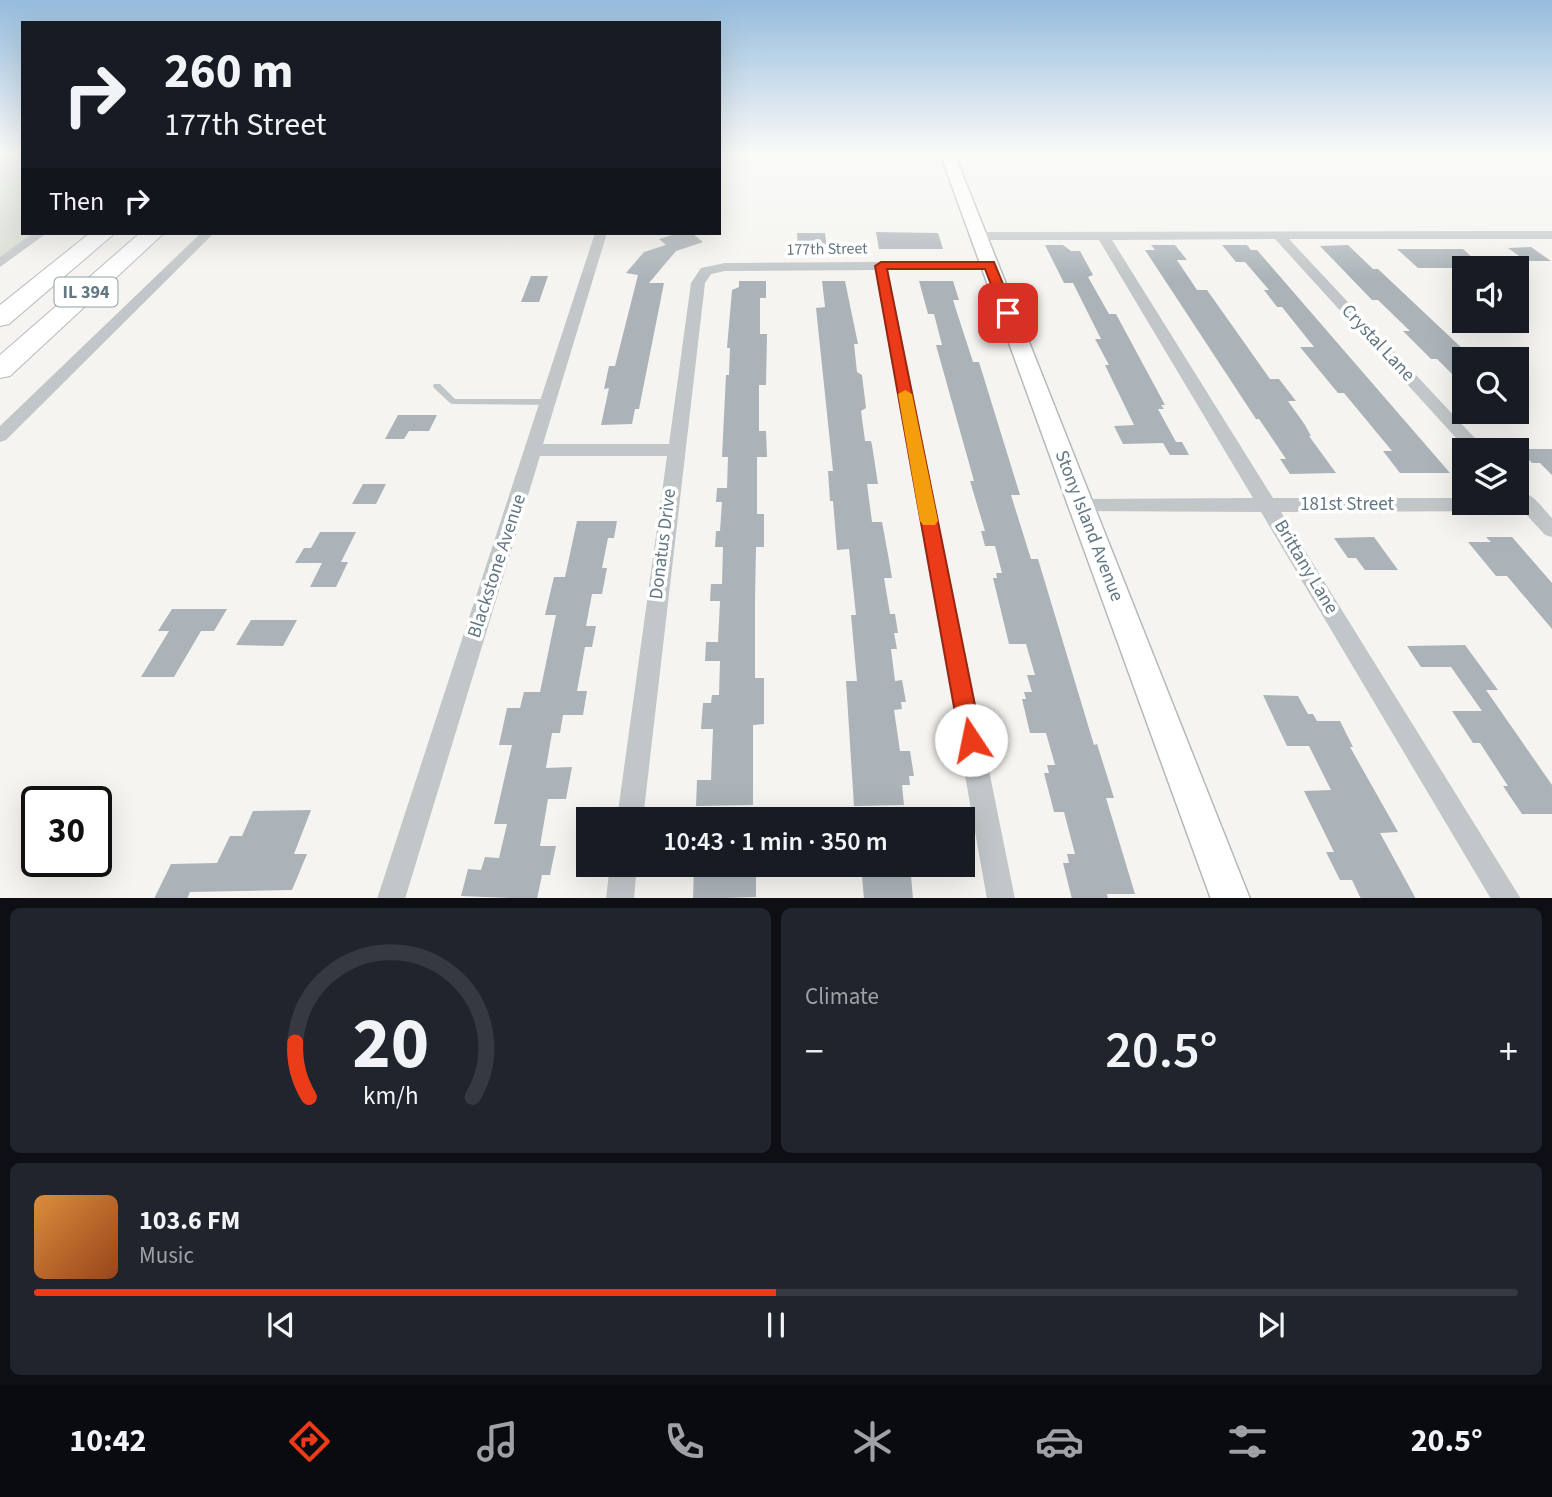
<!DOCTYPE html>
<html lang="en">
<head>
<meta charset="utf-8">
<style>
  body { margin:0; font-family:"Source Sans 3",sans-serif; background:#20242c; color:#f1f3f6; height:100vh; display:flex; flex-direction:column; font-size:26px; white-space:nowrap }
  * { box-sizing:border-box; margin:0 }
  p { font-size:23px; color:#9ea1a6 }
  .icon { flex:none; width:38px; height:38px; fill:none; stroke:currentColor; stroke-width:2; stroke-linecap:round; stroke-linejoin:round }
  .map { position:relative; height:898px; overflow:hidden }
  .drawer { display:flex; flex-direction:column; gap:10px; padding:10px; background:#0d0f14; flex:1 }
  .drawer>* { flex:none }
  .banner { position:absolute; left:21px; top:21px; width:700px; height:214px; border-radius:0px; box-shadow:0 7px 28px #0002; background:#171b24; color:#f1f3f6; overflow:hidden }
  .fabs { position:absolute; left:1452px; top:256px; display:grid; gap:14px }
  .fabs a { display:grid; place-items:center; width:77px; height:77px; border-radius:0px; background:#171b24; box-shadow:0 7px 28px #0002; font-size:35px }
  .speed { position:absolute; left:21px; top:786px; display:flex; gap:14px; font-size:35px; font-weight:700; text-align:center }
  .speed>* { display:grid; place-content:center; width:91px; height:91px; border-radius:50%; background:#171b24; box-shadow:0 7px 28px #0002; line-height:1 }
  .speed .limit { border:4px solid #111; border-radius:10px; background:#fff; color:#111 }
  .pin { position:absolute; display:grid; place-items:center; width:60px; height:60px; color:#fff; margin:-30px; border-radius:14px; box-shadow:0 4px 10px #0006 }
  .me { position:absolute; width:77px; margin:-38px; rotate:349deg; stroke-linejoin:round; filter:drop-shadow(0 0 5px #0008) }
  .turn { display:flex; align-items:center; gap:24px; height:147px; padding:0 28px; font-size:32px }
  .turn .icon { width:91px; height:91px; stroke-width:2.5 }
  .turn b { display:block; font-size:49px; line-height:60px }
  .then { display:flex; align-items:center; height:66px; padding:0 28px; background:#0003; gap:14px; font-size:26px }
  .big { font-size:52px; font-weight:600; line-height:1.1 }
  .drawer .tile { flex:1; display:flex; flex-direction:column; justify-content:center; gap:10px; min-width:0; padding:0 24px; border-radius:10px; background:#20242c }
  .drawer .dial { align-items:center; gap:0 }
  .dial svg { height:182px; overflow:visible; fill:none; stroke:#363941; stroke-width:7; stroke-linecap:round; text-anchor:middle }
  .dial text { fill:#f1f3f6; stroke:none }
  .song { display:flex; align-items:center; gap:21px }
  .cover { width:84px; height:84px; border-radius:10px; background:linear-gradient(135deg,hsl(30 70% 55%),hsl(20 70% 35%)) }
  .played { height:7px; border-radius:4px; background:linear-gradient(90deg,#ec3b18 50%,#363941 50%) }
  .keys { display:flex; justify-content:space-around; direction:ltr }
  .heat { display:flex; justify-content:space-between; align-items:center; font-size:38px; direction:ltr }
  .drawer .tiles { flex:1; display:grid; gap:10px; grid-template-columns:1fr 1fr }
  .tile:last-child { grid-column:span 2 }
  .trip { position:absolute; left:576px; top:807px; width:399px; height:70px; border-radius:0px; background:#171b24; box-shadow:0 7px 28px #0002; font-weight:600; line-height:70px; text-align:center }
  .menu { display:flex; height:112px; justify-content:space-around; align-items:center; background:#090b0e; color:#9ea1a6 }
  .menu .icon { width:49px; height:49px }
  .menu .current { color:#ec3b18 }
  .menu b { font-size:32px; color:#f1f3f6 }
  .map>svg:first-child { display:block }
  .green { fill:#d6dcd1 }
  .building { fill:#abb3b8 }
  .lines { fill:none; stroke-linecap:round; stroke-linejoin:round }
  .secondary-casing { stroke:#b3b9bd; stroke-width:3 }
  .highway-casing { stroke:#b6b9bc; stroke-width:2 }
  .lane { fill:#c1c6c8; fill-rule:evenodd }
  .street { fill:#c1c6c8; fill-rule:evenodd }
  .secondary { fill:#fff; fill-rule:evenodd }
  .highway { fill:#fff; fill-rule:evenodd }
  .route { fill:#ec3b18; stroke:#992610; stroke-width:2 }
  .slow { fill:#f59e0b }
  .labels { text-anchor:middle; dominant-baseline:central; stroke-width:7; stroke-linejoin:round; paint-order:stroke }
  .far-street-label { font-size:16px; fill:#627683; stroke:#fff }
  .shield { fill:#fff; stroke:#919fa8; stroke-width:2 }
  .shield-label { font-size:18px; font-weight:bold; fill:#627683 }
  .street-label { font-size:19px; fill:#627683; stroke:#fff }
</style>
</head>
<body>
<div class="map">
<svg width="1552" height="899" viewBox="0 0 1552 899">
  <rect width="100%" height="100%" fill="#f5f4f0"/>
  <!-- green -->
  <path class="green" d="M0,153H23V233H34L0,258Z"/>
  <!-- building -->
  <g class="building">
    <path d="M876,232L938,233L943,249H879Z"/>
    <path d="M679,233H692L703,242L676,251L649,283H664L639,409H635L632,424L601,425L609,388L604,389L609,366H615L638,275L626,273L644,252L666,245L659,239Z"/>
    <path d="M797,233H825L827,249H798Z"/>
    <path d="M1045,245H1063L1071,251H1080L1093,275L1088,277L1109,314H1116L1165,405H1161L1164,409H1158L1176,442H1182L1189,455H1170L1163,443L1123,444L1114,426L1134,425L1105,365H1109L1095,339H1101L1073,283H1064Z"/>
    <path d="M1151,245H1175L1187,260H1177L1197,290H1207L1270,379H1279L1296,401H1288L1305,425L1311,436H1309L1336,473L1290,474L1280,459H1286L1259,419H1256L1145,250H1155Z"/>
    <path d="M1222,245H1247L1251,250H1257L1450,473H1400L1383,451H1392L1344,393H1338L1300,347H1314L1282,307H1277L1264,290H1269L1245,262H1236Z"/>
    <path d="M1348,245L1373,269H1378L1465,351V387L1437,359H1431L1403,331H1410L1378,300H1372L1320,246Z"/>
    <path d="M1531,247L1551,261H1526L1508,248Z"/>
    <path d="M1397,249H1463L1484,268H1418Z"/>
    <path d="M531,276H548L539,302H521Z"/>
    <path d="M739,281H766V298H760V334H767L766,385H759V431H766L767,457H757V514H764V547H756L755,601V678H764V724L753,725V805L696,806L697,780H711L713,729H701L703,703H711L712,695H719L720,661H705L706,642H718L720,601H710L711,584H722L723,547H715L716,531H720L722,502H716L717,488H727L728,457H722L726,375H729L730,348H727L732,290L739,287Z"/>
    <path d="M822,281H845L858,344H854L857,372L862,375L866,408L861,411L865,441H871L872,445L878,484H867L872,522H882L889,560L892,578H884L890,614H895L898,633H894L897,649H891L895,681L902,680L906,702H901L902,709L894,710L900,751H910L914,776H909L910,785H902L904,805L854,806L846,681H857L851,615H856L849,549L837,550L833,501H830L828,471H833L816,308L825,307Z"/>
    <path d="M919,281H953L959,300H953L961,325L973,362H979L1020,495H1011L1031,559H1038L1094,745L1097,744L1114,798H1106L1135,894H1107L1108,899H1072L1063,863H1069L1067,854H1075L1064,812H1054L1044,773H1049L1047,765H1055L1046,733H1030L1022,699H1026L1024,692H1032L1027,675H1035L1026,644H1009L993,578H997L996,573H1002L995,546H985L981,531H985L970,481H974L936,345H942L934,314H928Z"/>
    <path d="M398,415H437L429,431H409L404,439H385Z"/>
    <path d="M1518,449H1552V475L1540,463H1532Z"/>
    <path d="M363,484H386L376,504H352Z"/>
    <path d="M577,521H617L614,538H608L602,568H607L602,594H592L586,626H596L592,647H585L577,691H587L583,715H563L560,733H552L546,768L572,767L566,799H548L540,846H556L550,875H542L537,899L461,896L468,869L481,870L485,857L499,858L507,824H494L512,745H499L507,708H520L524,692H540L556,615H545L554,577H565Z"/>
    <path d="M320,532H356L341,562H348L336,587H310L322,563H295L304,548H311Z"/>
    <path d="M1374,537L1398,570H1365L1356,558H1348L1334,538Z"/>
    <path d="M1486,537H1512L1552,583V629L1507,576H1496L1468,542H1491Z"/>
    <path d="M172,609H227L214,631H201L174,677H141L169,631H158Z"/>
    <path d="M251,620H297L283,646L236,645Z"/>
    <path d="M1465,645L1498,690H1486L1552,785V814H1522L1503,786H1508L1480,743H1473L1452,711H1482L1451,667H1421L1407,646Z"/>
    <path d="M1263,695L1298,696L1308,714H1313L1317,721H1340L1353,747H1350L1398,832L1380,833L1416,899H1361L1352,880H1340L1326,852H1334L1304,791L1331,790L1309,746H1287Z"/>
    <path d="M311,810L294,854H307L292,890L190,892L187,899H154L171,864L217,863L230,836H242L253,811Z"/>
    <path d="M704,864H756V897L693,899L694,868H704Z"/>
    <path d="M861,864H910L913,899H864Z"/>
  </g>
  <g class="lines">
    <!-- secondary casing -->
    <g class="secondary-casing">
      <path id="secondary" d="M940,153H954L1250,899H1211Z"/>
    </g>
    <!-- highway casing -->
    <g class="highway-casing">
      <g id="highway">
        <path d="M90,233H115L9,324L0,326V305Z"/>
        <path d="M140,233H164L10,376L0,378V355Z"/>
      </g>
    </g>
    <!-- lane -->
    <path class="lane" d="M434,384H440L455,399H548L552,402L548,405L453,404L450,403L434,388L433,386Z"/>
    <!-- street -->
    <g class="street">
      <path d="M1552,231V239H1289L1486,450H1467L1275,239L1112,240L1273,498H1465V502H1517V491C1532,491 1542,508 1552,518V537L1545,535L1523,511L1281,512L1521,899H1491L1261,512L1075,511L1073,506L1075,501L1082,499L1253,498L1099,240H979L973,236L979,232Z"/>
      <path d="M33,233H47L0,267V257Z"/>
      <path d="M201,233H214L6,440L0,442V426Z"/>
      <path d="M595,233H607L543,444H669L691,283L701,268L725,263L990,261L997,265L990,269L888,270L1015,899H987L875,270L725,271L711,274L705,283L643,819H617L667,456H540L405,899H377Z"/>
      <path d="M610,864H637L634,899H606Z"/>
    </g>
    <!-- secondary -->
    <use href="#secondary" class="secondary"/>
    <!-- highway -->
    <use href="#highway" class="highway"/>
  </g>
  <!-- sky -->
  <linearGradient id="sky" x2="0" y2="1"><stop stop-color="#95bcdc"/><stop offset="0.55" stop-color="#fafaf8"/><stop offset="1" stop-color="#fafaf8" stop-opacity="0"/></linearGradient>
  <rect width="1552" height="279" fill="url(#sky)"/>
  <!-- route -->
  <path class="route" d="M881,262H994L1015,313L1008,317L1002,313L985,269H887L982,740L979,747L971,750L963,747L960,740L875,266Z"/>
  <!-- slow -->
  <path class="slow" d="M905,390L912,394L938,521L935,525H923L920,521L898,394Z"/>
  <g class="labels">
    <!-- far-street labels -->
    <g class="far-street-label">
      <text transform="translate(827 249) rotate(-1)">177th Street</text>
    </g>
    <!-- shield labels -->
    <rect class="shield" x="54.5" y="277.5" width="63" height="29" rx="5"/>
    <g class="shield-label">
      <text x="86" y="292">IL 394</text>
    </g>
    <!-- street labels -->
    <g class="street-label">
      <text transform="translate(1378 343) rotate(47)">Crystal Lane</text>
      <text x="1347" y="504">181st Street</text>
      <text transform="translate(1089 526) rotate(69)">Stony Island Avenue</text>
      <text transform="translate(663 544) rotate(-83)">Donatus Drive</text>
      <text transform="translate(497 566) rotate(-72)">Blackstone Avenue</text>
      <text transform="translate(1306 567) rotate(59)">Brittany Lane</text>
    </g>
  </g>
</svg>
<div class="fabs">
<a><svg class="icon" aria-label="sound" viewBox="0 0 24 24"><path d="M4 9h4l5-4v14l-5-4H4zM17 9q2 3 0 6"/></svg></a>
<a><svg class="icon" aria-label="search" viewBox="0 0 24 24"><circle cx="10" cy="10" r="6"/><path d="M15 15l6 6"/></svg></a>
<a><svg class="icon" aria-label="layers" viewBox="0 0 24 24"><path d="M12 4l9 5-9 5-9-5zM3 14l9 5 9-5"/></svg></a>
</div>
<div class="speed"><div class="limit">30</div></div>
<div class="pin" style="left:1008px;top:313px;background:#d93025"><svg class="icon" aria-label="arrive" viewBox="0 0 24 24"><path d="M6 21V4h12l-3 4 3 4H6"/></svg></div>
<svg class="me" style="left:971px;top:740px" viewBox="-20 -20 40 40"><circle r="19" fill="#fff"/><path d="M0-13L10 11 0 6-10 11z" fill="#ec3b18"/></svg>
<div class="trip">10:43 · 1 min · 350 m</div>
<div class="banner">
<div class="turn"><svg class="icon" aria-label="right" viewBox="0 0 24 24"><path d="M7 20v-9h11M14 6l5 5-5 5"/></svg><div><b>260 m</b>177th Street</div></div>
<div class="then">Then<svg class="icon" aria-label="right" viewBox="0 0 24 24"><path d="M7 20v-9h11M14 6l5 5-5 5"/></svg></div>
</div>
</div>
<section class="drawer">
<div class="tiles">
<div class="tile dial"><svg viewBox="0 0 100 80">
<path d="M14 69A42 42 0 1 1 86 69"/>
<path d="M14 69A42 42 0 0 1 8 45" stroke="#ec3b18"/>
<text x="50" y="56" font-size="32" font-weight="700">20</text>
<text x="50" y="72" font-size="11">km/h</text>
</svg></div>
<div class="tile"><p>Climate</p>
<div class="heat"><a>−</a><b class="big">20.5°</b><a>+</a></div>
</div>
<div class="tile">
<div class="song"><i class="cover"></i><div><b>103.6 FM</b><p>Music</p></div></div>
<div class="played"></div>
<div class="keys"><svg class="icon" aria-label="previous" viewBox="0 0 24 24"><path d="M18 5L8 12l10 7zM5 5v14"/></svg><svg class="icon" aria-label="pause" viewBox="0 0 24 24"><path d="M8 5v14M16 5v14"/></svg><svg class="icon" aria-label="next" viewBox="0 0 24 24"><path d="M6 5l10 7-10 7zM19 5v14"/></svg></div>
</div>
</div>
</section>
<nav class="menu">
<b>10:42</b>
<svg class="icon current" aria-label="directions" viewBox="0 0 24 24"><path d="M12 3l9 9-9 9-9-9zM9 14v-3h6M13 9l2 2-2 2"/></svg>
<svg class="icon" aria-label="music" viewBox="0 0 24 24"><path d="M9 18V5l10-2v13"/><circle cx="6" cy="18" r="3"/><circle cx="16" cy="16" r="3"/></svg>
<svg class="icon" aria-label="phone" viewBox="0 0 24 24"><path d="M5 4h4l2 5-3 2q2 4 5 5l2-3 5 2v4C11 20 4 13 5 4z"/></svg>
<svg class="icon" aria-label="climate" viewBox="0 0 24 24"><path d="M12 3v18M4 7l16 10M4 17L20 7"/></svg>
<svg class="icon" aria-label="car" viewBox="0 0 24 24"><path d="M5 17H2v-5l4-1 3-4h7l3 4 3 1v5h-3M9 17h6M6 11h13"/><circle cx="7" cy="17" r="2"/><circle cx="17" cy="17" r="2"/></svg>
<svg class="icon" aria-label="filters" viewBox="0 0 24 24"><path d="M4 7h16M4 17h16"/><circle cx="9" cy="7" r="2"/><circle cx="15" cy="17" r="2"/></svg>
<b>20.5°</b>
</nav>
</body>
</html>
